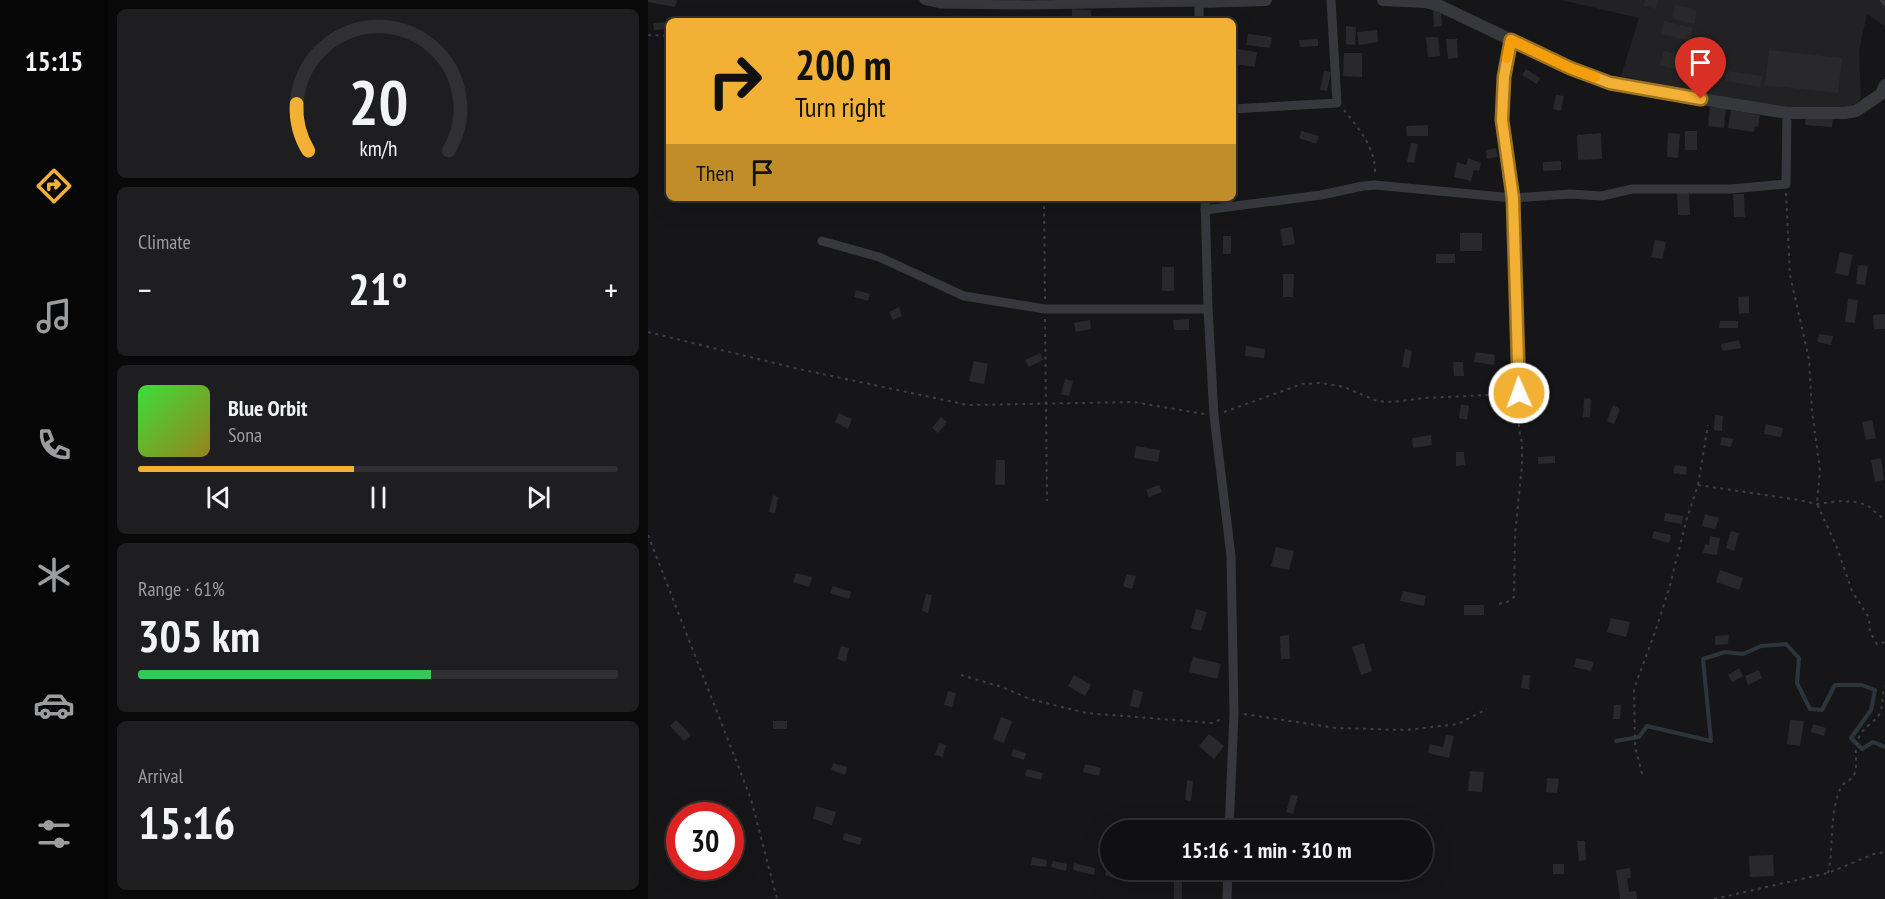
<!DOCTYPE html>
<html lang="en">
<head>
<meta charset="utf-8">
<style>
  body { margin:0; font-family:"PT Sans Narrow",sans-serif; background:#1e1e20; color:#f1f3f6; height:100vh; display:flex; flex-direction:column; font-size:22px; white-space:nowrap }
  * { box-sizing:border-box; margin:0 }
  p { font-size:20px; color:#9c9d9f }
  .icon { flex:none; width:33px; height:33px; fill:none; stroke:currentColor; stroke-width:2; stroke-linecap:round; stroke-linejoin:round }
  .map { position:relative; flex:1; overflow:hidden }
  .panel { display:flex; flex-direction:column; gap:9px; padding:9px; background:#09090a; width:540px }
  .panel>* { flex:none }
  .top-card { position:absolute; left:18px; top:18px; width:570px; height:183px; border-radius:9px; box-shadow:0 6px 24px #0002,0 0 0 2px #303032; background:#f2b134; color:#111; overflow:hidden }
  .speed { position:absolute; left:18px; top:802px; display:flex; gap:12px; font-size:30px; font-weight:700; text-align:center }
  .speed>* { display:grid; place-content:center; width:78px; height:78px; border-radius:50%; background:#101012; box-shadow:0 6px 24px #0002,0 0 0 2px #303032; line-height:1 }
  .speed .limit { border:9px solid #d22; background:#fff; color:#111 }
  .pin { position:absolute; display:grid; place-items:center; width:51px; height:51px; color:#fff; margin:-62px -26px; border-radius:50% 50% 50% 0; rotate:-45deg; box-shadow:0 0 6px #0007 }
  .pin .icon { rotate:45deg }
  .me { position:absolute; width:66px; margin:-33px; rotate:358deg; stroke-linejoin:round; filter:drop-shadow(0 0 4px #0008) }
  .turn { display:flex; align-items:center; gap:21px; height:126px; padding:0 30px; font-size:27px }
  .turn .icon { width:78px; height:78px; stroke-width:2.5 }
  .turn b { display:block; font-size:42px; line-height:51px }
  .then { display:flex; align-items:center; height:57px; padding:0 30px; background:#0003; gap:12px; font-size:22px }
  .big { font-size:45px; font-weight:700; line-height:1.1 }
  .panel .tile { flex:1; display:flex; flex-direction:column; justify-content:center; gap:9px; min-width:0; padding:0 21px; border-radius:9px; background:#1e1e20 }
  .panel .dial { align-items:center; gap:0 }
  .dial svg { height:156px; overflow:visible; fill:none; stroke:#303032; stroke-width:7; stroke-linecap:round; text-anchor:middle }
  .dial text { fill:#f1f3f6; stroke:none }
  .song { display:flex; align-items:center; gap:18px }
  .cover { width:72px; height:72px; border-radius:9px; background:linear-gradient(135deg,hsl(120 70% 55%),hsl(50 70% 35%)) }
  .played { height:6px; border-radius:3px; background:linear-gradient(90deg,#f2b134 45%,#303032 45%) }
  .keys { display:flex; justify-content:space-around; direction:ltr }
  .heat { display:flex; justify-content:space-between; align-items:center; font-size:33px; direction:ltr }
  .charge { height:9px; border-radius:4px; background:linear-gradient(90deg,#34c759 61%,#303032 0) }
  .trip { position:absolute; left:452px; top:820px; width:333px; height:60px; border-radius:30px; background:#101012; box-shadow:0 6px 24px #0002,0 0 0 2px #303032; font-weight:700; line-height:60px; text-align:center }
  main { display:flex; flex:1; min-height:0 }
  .dock { display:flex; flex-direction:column; width:108px; justify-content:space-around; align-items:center; background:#060607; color:#9c9d9f }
  .dock .icon { width:42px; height:42px }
  .dock .active { color:#f2b134 }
  .dock b { font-size:27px; color:#f1f3f6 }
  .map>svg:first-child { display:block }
  .built { fill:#222225 }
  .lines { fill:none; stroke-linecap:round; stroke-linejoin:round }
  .stream { stroke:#2c353c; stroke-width:4 }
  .building { fill:#29292c }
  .path { stroke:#3d3f44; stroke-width:2; stroke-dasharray:3 4.5; stroke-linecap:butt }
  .service { stroke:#37383d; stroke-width:4.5 }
  .minor { stroke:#37383d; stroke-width:9 }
  .tertiary { stroke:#37383d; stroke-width:12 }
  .route-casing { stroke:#9d7322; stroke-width:15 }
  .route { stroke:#f2b134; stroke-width:10 }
  .slow { stroke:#f59e0b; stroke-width:10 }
</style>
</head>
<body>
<main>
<nav class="dock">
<b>15:15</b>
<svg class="icon active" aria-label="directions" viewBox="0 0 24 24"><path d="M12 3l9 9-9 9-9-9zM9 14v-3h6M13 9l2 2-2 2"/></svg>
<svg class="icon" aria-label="music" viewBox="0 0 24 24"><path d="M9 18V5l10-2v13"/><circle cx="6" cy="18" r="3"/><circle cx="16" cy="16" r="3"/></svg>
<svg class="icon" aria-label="phone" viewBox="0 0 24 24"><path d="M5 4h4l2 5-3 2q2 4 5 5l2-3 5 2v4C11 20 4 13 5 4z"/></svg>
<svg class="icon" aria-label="climate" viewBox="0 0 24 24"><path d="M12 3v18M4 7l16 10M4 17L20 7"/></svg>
<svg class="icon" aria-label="car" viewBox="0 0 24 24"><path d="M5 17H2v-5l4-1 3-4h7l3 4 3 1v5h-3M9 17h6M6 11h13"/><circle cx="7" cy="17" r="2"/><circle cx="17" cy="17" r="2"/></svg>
<svg class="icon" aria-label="filters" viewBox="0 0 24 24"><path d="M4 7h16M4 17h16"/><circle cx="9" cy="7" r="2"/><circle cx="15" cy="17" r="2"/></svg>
</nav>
<section class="panel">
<div class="tile dial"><svg viewBox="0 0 100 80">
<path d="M14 69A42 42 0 1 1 86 69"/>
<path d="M14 69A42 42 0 0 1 8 45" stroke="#f2b134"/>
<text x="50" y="56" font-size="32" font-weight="700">20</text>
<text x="50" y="72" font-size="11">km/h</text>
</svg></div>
<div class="tile"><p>Climate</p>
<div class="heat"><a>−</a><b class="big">21°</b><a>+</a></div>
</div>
<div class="tile">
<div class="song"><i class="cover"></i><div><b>Blue Orbit</b><p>Sona</p></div></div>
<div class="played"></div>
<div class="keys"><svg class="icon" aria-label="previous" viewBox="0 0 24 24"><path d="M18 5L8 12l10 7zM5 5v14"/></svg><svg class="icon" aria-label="pause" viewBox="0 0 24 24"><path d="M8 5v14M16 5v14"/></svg><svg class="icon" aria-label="next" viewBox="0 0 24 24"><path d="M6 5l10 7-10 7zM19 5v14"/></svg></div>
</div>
<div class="tile"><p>Range · 61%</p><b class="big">305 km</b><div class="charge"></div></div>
<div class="tile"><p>Arrival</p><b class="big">15:16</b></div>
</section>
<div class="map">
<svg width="1237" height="899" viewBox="0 0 1237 899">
  <rect width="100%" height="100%" fill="#161618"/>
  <!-- built -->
  <path class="built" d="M913,0H1237V26L1219,14L1211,51L1213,98L1207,104L1198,107H1137L1064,96L973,76L991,18Z"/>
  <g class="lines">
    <!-- stream -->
    <path class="stream" d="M968,741L991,737L999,726L1063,741L1055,659L1077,652L1095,654L1113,646L1138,644L1151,658L1149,683L1162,709L1174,710L1187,685H1214L1227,690L1223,710L1203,738L1214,749L1225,742L1237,747"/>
  </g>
  <!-- building -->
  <g class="building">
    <path d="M0,0H26L29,1L27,7L0,2Z"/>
    <path d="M997,0H1010L1008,9L995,6Z"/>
    <path d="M1027,5L1049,9L1046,24L1024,19Z"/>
    <path d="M424,9L443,10V17H424Z"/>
    <path d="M793,10L794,26L786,27L785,11Z"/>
    <path d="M1016,21L1045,28L1042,41L1013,34Z"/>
    <path d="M21,22V29L6,30L5,23Z"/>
    <path d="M698,26L708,27L707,45L698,44Z"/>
    <path d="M729,30L730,42L711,45L709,32Z"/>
    <path d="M600,34L624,37L622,48L598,45Z"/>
    <path d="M778,37H790L792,56L780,57Z"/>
    <path d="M670,39V46L652,47L651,40Z"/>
    <path d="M798,39H809L810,58L800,59Z"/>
    <path d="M589,49L609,52L607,67L587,64Z"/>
    <path d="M1121,50L1194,58L1190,93L1117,85Z"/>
    <path d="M1016,51L1039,57L1035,72L1012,65Z"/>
    <path d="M696,53H714V77L695,76Z"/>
    <path d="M1059,64L1075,68L1072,82L1056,77Z"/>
    <path d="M878,69L892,78L889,84L874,75Z"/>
    <path d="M676,71L683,72L679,91L672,90Z"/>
    <path d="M1079,71L1114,76L1112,87L1077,81Z"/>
    <path d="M908,95L916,96L913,111L905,109Z"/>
    <path d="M1062,107L1078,108L1076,128L1060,126Z"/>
    <path d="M1083,110L1112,115L1110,127L1107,126L1106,132L1080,128Z"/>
    <path d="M1158,115L1185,117L1184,127L1157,125Z"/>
    <path d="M780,125V136H759L758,126Z"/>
    <path d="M653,131L671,136L668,144L651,138Z"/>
    <rect x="1037" y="131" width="12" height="19"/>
    <path d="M953,133L954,159L930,160L929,135Z"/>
    <path d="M1020,133L1032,134L1030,158L1019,157Z"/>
    <path d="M763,143L770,144L766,163L759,162Z"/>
    <path d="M848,148L850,157L839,159L838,150Z"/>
    <path d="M820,158L833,163L831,171L826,170L823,181L806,177L809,162L818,165Z"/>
    <path d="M913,161V170L895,171V162Z"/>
    <path d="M1041,191L1042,215H1030L1029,192Z"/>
    <path d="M1085,194H1096L1097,217H1086Z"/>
    <path d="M644,227L647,244L635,246L632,229Z"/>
    <rect x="812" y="233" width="22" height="18"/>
    <rect x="575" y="236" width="8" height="18"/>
    <path d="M1007,240L1018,242L1014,259L1003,257Z"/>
    <path d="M1192,252L1205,255L1200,276L1187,273Z"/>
    <rect x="788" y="254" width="19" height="9"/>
    <path d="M1210,265L1220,266L1217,285L1208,284Z"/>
    <rect x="514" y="267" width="12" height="24"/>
    <path d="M635,274H646L645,297H635Z"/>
    <path d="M208,290L222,294L220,301L206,297Z"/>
    <path d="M1101,296V313L1091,314L1090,297Z"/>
    <path d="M1200,299L1210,300L1207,323L1197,322Z"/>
    <path d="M251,307L254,316L245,320L241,312Z"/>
    <path d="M1237,314V329H1226L1225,315Z"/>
    <path d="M541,319V330H526L525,320Z"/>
    <path d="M442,320L443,329L428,332L426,323Z"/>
    <path d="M1072,321H1090V328H1071Z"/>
    <path d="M1171,334L1185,336L1183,345L1169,342Z"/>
    <path d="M1091,340L1093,348L1074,351L1073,344Z"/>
    <path d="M598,346L617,349L616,358L597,356Z"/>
    <path d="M757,349L764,351L761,368L754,367Z"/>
    <path d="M828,352L847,355L846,365L826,362Z"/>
    <path d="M392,353L395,360L381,367L377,360Z"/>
    <path d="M326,361L340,364L336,384L321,381Z"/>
    <path d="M805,362H815L816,376H806Z"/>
    <path d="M417,379L425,381L421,396L413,394Z"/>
    <path d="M936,398L943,399L942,417H935Z"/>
    <path d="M813,404L821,406L819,420L811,418Z"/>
    <path d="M965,405L972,409L966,424L959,421Z"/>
    <path d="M191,413L204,419L200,429L187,422Z"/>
    <path d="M1067,415L1075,416L1074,431L1066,430Z"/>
    <path d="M293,417L299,422L290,433L284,428Z"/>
    <path d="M1224,420L1228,438L1218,440L1214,422Z"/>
    <path d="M1118,424L1135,428L1133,437L1116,434Z"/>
    <path d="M783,435L784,445L765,448L764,438Z"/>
    <path d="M1074,437L1085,439L1083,447L1072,445Z"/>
    <path d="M488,446L512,450L510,462L486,458Z"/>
    <path d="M808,452H816L817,465L808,466Z"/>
    <path d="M907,456V463L890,464V457Z"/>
    <path d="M1233,458L1236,480L1227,482L1223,460Z"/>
    <path d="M348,460H357V485H347Z"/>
    <path d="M1027,465L1039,467L1038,475L1025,473Z"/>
    <path d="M511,485L514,492L501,497L498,490Z"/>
    <path d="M125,495L130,497L127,513L121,512Z"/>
    <path d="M1017,513L1035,516L1034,524L1016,521Z"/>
    <path d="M1057,514L1071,518L1067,529L1054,526Z"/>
    <path d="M1006,531L1023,535L1021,543L1004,538Z"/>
    <path d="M1083,531L1091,533L1086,551L1078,548Z"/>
    <path d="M1062,536L1072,538L1069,555L1055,553L1057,544L1061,545Z"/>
    <path d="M628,547L646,551L641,570L623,566Z"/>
    <path d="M1072,570L1095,578L1091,590L1068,582Z"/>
    <path d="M148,573L164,577L161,587L145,582Z"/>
    <path d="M479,574L488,576L484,589L475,586Z"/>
    <path d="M185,586L203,592L201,599L182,593Z"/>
    <path d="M755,591L778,596L776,606L752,601Z"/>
    <path d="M278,594L284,595L280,613L274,611Z"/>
    <rect x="816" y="605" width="20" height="10"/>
    <path d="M548,609L559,612L553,631L543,628Z"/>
    <path d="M963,618L982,622L978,637L959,632Z"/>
    <path d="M641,635L642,659H633L632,636Z"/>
    <path d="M1081,635L1080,644L1067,645V636Z"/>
    <path d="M716,643L724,671L713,675L704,647Z"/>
    <path d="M193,646L201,648L198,662L189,659Z"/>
    <path d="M545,657L573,664L569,679L541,672Z"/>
    <path d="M928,658L946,662L943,671L926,667Z"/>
    <path d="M1091,668L1095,676L1084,682L1080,675Z"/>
    <path d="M1111,670L1114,678L1100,685L1097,676Z"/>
    <path d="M426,675L443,685L437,696L420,686Z"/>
    <path d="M875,675H882L881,689L873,688Z"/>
    <path d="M486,689L495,692L491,708L482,706Z"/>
    <path d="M300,691L308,693L304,707L296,705Z"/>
    <path d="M966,705H973L972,719H965Z"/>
    <path d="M353,717L364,721L356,743L345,739Z"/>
    <path d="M28,720L43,735L36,741L22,726Z"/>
    <path d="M1142,720L1156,721L1152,746L1139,744Z"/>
    <rect x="125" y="721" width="14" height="8"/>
    <path d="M1165,724L1178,728L1176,736L1163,732Z"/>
    <path d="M561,734L576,746L566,759L551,746Z"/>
    <path d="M798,735L806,736L801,758L780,753L782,744L795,747Z"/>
    <path d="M291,743L298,745L295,757L287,755Z"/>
    <path d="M365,749L378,753L376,760L363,756Z"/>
    <path d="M185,763L199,767L197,775L183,770Z"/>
    <path d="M437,764L453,768L451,776L435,772Z"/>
    <path d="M379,769L395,773L393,780L377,776Z"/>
    <path d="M822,771L836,772L834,792L820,791Z"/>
    <path d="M899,778L911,779L909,793L898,792Z"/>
    <path d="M539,780L545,781L543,801L537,800Z"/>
    <path d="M643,795L650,796L645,814L638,812Z"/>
    <path d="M168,806L188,812L184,825L165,819Z"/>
    <path d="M196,833L214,838L212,845L195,840Z"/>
    <path d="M929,841H937L938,860L931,861Z"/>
    <path d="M451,846L462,848V856L450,854Z"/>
    <path d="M1125,855L1126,876L1102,877L1101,856Z"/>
    <path d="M384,857L399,860L398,867L383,865Z"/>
    <path d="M405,861L419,864L418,871L403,867Z"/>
    <path d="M426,863L447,868L446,875L425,870Z"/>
    <rect x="905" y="864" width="11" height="10"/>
    <path d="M459,868L474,872L472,880L457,875Z"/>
    <path d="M982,868L983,878H979L981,892L988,891L989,899H972L968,870Z"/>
    <path d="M488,870L501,871L500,878L487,876Z"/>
    <rect x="526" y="873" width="8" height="26"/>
  </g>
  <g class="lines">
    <!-- path -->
    <g class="path">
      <path d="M0,35L21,36"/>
      <path d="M696,110C711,129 728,148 727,174"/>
      <path d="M1138,193L1142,275L1161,359L1164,411L1172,470L1169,504L1188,545L1204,591L1221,618L1222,632L1229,644L1237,642"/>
      <path d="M396,206L397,299"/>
      <path d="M397,319L399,501"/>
      <path d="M0,332L151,369L320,405L486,402L556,414"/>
      <path d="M576,412L654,384L674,383L696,387L729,401L744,402L777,398L861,394"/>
      <path d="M1050,485L1151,500L1169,504L1191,501L1208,502L1219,505L1237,520"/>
      <path d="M0,535L103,799L129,899"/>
      <path d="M851,604L859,602L866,597L867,535L874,465V442L871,430V401"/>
      <path d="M313,675L351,686L382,699L438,713L564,723L576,718"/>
      <path d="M596,714L688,728L758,730L810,724L839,709"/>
      <path d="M994,774L987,746L986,689L1008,629L1021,589L1039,518L1050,485L1060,425"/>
      <path d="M1180,873C1186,849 1181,807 1194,786C1196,782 1202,781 1205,777C1212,766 1204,750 1211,737C1215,727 1228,722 1232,713C1236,704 1233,694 1237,686"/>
      <path d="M1066,899L1180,873L1226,854L1237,852"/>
    </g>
    <!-- service -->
    <path class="service" d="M1234,0L1237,4"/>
    <!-- minor -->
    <g class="minor">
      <path d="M276,0L293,4L381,5L551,2"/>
      <path d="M551,0V21"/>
      <path d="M863,40L856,77L854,120L865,198L871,393"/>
      <path d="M585,109L689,103L683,0"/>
      <path d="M557,198L560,309L566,416L583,556L586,713L581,831"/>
      <path d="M557,210L673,195L715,186L727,185L865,198L922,194L954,196L984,189H1083L1138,184L1139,113"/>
      <path d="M174,241L231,257L316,296L397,309H560"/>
      <path d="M579,899L580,870"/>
    </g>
    <!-- tertiary -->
    <g class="tertiary">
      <path d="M735,0L778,2L792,6L922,68L962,83L992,89L1139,113H1197L1208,111L1217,105L1233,94L1237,85"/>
      <path d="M551,2L618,0"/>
    </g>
  </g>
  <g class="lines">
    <!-- route casing -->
    <g class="route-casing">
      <path id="route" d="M871,393L865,198L854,120L856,77L863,40L922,68L962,83L1053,99"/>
    </g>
    <!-- route -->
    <use href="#route" class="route"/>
    <!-- slow -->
    <path class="slow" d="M859,58L863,40L922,68L947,77"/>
  </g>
</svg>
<div class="speed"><div class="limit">30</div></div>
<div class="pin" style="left:1053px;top:99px;background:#d93025"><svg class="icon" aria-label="arrive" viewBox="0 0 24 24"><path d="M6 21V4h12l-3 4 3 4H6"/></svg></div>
<svg class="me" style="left:871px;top:393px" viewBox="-20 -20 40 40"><circle r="17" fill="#f2b134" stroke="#fff" stroke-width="3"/><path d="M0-11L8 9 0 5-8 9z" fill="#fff"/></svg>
<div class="trip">15:16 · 1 min · 310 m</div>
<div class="top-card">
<div class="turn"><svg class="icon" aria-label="right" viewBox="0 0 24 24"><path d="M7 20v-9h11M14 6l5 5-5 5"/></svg><div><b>200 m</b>Turn right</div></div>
<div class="then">Then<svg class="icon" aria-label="arrive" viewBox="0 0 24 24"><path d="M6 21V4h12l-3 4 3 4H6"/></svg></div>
</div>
</div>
</main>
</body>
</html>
